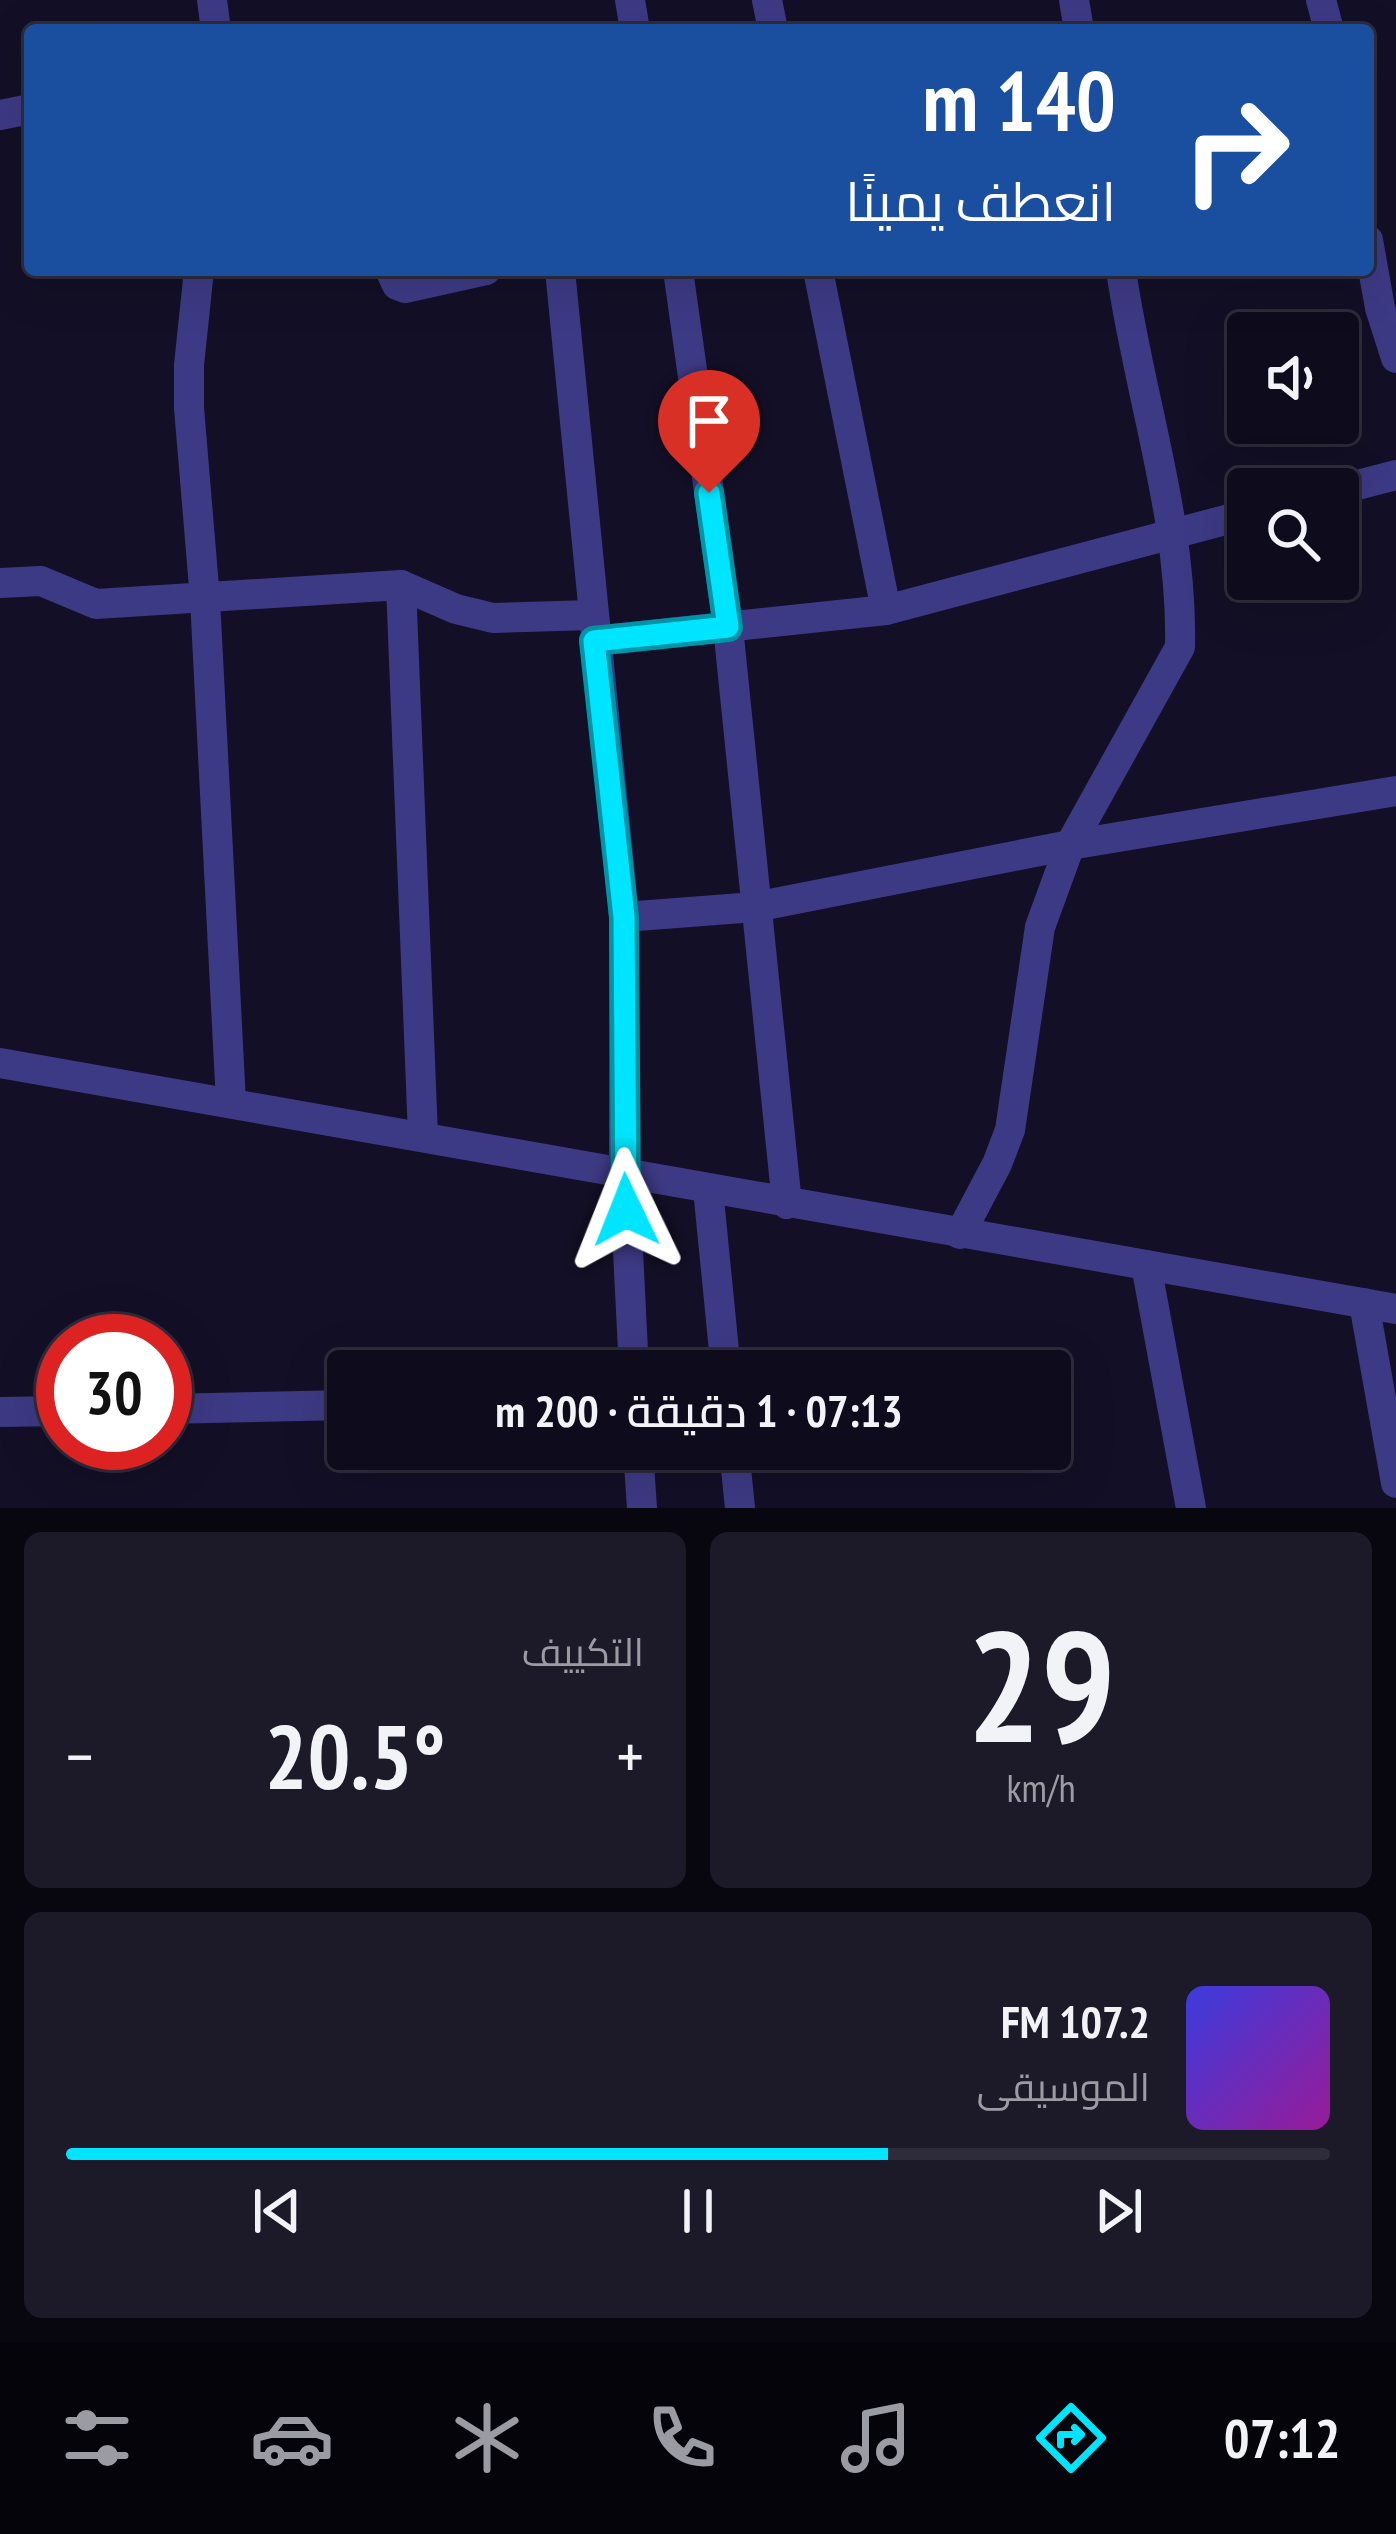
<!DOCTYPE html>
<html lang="ar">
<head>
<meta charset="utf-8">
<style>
  body { margin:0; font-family:"PT Sans Narrow",Cairo,sans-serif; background:#1c1929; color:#f1f3f6; direction:rtl; height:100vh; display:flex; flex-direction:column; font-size:45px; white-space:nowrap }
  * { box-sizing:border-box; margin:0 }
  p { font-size:39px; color:#9b9ba3 }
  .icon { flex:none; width:66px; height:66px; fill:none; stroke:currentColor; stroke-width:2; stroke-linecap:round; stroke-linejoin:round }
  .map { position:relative; height:1508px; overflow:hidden; direction:ltr }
  .side { display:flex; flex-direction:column; gap:24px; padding:24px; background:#08060f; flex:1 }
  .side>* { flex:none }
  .guide { position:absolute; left:24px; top:24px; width:1350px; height:252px; border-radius:12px; box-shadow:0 12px 48px #0002,0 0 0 3px #2e2b3b; direction:rtl; background:#1a4fa0; color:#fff; overflow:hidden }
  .controls { position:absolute; left:1227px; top:312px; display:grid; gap:24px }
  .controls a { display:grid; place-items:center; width:132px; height:132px; border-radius:12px; background:#0e0b1c; box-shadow:0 12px 48px #0002,0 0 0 3px #2e2b3b; font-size:60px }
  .speed { position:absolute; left:36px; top:1314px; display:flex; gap:24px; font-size:60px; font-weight:700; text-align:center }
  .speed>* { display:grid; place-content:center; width:156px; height:156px; border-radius:50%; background:#0e0b1c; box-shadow:0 12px 48px #0002,0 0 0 3px #2e2b3b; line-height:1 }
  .speed .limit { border:18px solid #d22; background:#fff; color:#111 }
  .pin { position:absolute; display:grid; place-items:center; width:102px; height:102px; color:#fff; margin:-123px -51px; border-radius:50% 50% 50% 0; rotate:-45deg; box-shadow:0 0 12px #0007 }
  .pin .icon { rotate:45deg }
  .me { position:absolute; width:132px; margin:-66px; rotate:358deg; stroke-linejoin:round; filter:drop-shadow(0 0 9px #0008) }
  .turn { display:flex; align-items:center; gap:42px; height:252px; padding:0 60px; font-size:54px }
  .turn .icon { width:156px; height:156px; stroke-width:2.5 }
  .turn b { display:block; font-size:84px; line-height:102px }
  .big { font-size:90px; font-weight:600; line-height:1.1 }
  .side .widget { flex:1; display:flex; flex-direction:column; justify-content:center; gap:18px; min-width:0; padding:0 42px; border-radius:18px; background:#1c1929 }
  .side .dial { align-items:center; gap:0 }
  .dial b { font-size:156px; line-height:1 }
  .song { display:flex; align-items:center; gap:36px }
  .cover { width:144px; height:144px; border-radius:18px; background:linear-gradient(135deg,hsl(240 70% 55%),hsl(300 70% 35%)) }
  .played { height:12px; border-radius:6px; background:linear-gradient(90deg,#00e5ff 65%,#2e2b3b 65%) }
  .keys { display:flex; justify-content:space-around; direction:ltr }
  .heat { display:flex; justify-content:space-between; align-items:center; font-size:66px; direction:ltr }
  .side .tiles { flex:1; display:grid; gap:24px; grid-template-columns:1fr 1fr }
  .widget:last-child { grid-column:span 2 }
  .trip { position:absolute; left:327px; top:1350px; width:744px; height:120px; border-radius:12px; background:#0e0b1c; box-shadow:0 12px 48px #0002,0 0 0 3px #2e2b3b; font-weight:600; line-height:120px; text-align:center; direction:rtl }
  .tabs { display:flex; height:192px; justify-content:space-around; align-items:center; background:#06040b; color:#9b9ba3 }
  .tabs .icon { width:84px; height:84px }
  .tabs .on { color:#00e5ff }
  .tabs b { font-size:54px; color:#f1f3f6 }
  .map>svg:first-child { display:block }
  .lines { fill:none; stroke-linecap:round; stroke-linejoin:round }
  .minor { stroke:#3d3a85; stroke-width:30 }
  .tertiary { stroke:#3d3a85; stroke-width:30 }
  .route-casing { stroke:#0095a6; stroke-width:30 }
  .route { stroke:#00e5ff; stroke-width:21 }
</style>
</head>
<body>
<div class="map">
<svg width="1396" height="1508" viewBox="0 0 1396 1508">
  <rect width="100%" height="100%" fill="#130f26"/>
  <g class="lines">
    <!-- minor -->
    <g class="minor">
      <path d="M212,0L216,30"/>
      <path d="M630,0L635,30"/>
      <path d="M767,0L773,30"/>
      <path d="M1074,0L1079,30"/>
      <path d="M1321,0L1329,30"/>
      <path d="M0,115L30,109"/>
      <path d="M1368,240L1380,308L1396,358"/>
      <path d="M199,270L189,365V408L205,599L231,1103"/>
      <path d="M390,270L397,285L405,288L486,270"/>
      <path d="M560,270L624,917V1171L634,1371"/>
      <path d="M678,270L728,627L787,1204"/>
      <path d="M818,270L886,610"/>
      <path d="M1338,490L1396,475"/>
      <path d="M0,583L41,581L96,604L401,585L456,609L493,618L592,615"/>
      <path d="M401,585L423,1136"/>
      <path d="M594,641L886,610L1248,514"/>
      <path d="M624,917L755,907L1070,845L1396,791"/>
      <path d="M708,1189L726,1371"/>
      <path d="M960,1234L997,1164L1010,1130L1040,927L1070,845L1180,647C1183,519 1139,396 1121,270"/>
      <path d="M1146,1265L1191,1508"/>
      <path d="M1364,1303L1396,1483"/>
      <path d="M165,1409L348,1405"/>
      <path d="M0,1412L63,1411"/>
      <path d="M638,1449L642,1508"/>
      <path d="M734,1449L740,1508"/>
    </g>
    <!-- tertiary -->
    <path class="tertiary" d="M0,1063L1396,1309"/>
  </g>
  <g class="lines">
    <!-- route casing -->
    <g class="route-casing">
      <path id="route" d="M626,1210L624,917L594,641L728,627L709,493"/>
    </g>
    <!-- route -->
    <use href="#route" class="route"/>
  </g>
</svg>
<div class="controls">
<a><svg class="icon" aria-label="sound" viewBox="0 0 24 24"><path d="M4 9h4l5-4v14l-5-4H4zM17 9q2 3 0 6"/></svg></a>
<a><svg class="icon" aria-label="search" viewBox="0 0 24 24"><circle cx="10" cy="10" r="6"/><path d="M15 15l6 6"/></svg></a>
</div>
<div class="speed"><div class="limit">30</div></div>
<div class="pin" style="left:709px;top:493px;background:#d93025"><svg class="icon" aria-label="arrive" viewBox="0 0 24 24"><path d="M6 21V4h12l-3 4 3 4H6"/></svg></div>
<svg class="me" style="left:626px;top:1210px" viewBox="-20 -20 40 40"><path d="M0-17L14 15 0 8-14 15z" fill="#00e5ff" stroke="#fff" stroke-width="4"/></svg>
<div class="trip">07:13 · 1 دقيقة · 200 m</div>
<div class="guide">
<div class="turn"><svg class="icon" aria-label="right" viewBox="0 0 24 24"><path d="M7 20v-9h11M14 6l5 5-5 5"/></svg><div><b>140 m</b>انعطف يمينًا</div></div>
</div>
</div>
<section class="side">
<div class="tiles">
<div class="widget dial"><b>29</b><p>km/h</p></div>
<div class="widget"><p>التكييف</p>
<div class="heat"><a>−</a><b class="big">20.5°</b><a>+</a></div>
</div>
<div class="widget">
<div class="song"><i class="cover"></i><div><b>107.2 FM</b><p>الموسيقى</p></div></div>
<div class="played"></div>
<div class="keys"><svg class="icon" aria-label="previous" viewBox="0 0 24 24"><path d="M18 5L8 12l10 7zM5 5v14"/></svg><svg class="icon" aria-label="pause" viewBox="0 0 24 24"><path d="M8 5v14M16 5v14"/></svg><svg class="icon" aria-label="next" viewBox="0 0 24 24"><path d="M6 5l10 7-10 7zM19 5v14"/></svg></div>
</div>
</div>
</section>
<nav class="tabs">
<b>07:12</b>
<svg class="icon on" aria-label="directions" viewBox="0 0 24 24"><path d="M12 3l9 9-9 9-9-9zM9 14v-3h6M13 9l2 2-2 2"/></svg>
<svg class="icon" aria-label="music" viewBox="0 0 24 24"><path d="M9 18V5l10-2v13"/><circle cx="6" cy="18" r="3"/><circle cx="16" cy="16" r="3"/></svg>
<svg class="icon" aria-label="phone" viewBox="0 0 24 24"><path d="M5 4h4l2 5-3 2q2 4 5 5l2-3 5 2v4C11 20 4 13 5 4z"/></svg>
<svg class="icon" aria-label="climate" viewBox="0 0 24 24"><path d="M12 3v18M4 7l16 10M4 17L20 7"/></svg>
<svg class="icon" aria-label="car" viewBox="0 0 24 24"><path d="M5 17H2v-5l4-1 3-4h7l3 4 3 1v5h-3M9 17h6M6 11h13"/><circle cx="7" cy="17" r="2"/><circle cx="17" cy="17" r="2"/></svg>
<svg class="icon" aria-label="filters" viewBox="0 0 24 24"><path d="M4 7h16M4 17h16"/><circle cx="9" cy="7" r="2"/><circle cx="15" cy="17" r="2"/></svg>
</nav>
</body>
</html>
